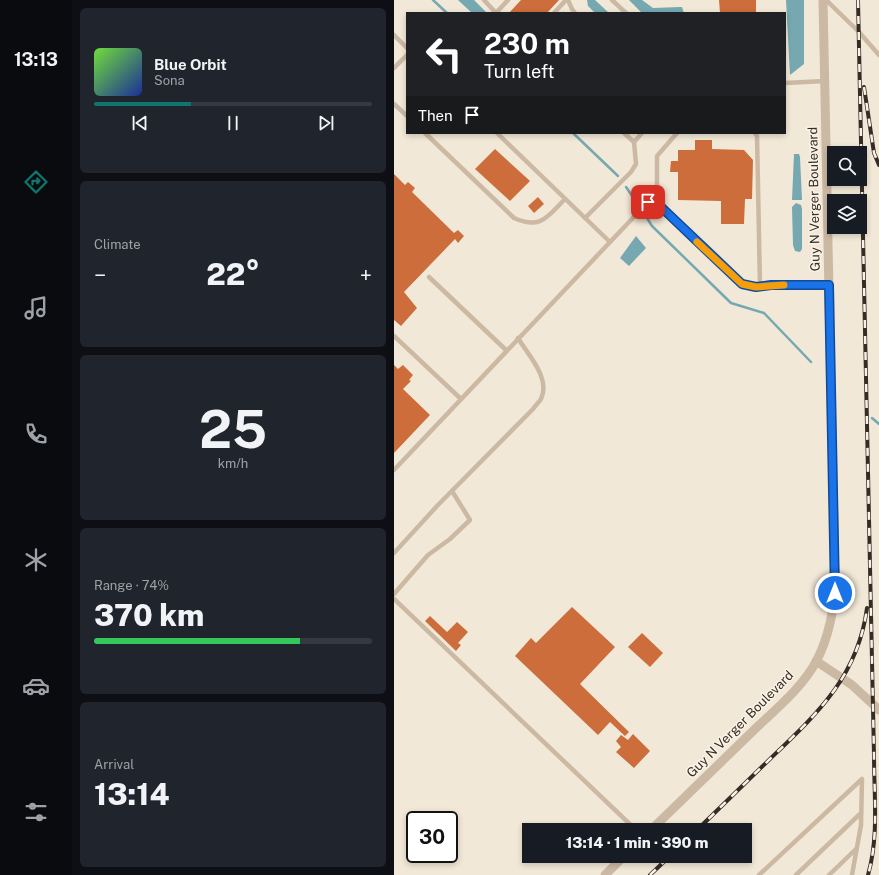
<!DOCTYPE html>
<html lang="en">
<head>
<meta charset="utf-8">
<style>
  body { margin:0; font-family:"Public Sans",sans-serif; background:#20242c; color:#f1f3f6; height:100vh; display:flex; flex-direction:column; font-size:15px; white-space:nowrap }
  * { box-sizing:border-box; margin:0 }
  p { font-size:13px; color:#9ea1a6 }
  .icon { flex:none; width:22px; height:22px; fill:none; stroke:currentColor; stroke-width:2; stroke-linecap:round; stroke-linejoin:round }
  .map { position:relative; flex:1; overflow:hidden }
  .side { display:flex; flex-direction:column; gap:8px; padding:8px; background:#0d0f14; width:322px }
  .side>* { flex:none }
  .hud { position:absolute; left:12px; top:12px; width:380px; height:122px; border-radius:0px; box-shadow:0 2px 6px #0003; background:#202124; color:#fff; overflow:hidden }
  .controls { position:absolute; left:433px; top:146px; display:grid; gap:8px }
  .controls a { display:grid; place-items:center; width:40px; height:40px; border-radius:0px; background:#171b24; box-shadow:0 2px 6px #0003; font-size:20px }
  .speed { position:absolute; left:12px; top:811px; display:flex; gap:8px; font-size:20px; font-weight:700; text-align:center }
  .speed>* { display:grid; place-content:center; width:52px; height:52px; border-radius:50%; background:#171b24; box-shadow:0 2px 6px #0003; line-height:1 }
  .speed .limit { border:2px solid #111; border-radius:6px; background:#fff; color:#111 }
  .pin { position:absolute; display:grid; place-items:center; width:34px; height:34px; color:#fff; margin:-17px; border-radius:8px; box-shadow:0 2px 6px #0006 }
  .me { position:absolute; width:44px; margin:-22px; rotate:0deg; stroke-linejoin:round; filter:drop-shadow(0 0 3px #0008) }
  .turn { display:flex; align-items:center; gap:14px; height:84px; padding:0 12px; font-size:18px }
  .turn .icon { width:52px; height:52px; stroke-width:2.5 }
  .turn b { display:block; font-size:28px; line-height:34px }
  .then { display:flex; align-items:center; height:38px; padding:0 12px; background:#0003; gap:8px; font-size:15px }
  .big { font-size:30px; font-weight:800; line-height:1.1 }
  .side .card { flex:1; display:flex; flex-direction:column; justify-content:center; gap:6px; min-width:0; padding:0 14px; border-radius:6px; background:#20242c }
  .side .dial { align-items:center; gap:0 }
  .dial b { font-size:52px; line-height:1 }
  .song { display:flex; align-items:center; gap:12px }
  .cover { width:48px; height:48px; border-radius:6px; background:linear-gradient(135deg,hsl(100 70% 55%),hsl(230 70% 35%)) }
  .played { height:4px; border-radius:2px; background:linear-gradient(90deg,#0f766e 35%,#363941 35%) }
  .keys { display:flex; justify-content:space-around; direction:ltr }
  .heat { display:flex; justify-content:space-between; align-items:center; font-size:22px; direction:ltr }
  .charge { height:6px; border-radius:3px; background:linear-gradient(90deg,#34c759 74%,#363941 0) }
  .trip { position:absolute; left:128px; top:823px; width:230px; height:40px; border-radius:0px; background:#171b24; box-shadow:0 2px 6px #0003; font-weight:800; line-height:40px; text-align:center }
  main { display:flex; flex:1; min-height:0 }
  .tabs { display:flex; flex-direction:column; width:72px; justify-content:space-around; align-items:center; background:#090b0e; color:#9ea1a6 }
  .tabs .icon { width:28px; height:28px }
  .tabs .on { color:#0f766e }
  .tabs b { font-size:18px; color:#f1f3f6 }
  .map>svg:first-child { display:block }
  .water { fill:#75a8b1 }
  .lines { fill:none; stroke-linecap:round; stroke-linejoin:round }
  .stream { stroke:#75a8b1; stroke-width:2.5 }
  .building { fill:#cc6d3b }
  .lane { stroke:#cbb9a3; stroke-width:4.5 }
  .street { stroke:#cbb9a3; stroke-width:9 }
  .rail-casing { stroke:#352c25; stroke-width:4 }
  .rail { stroke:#faf2e4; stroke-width:2.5; stroke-dasharray:8; stroke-linecap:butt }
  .route-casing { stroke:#114b97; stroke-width:10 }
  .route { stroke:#1a73e8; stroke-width:7 }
  .slow { stroke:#f59e0b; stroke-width:7 }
  .labels { text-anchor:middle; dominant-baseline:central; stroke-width:3; stroke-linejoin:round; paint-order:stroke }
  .street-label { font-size:13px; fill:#352c25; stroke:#faf2e4 }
</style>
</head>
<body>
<main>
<nav class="tabs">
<b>13:13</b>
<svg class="icon on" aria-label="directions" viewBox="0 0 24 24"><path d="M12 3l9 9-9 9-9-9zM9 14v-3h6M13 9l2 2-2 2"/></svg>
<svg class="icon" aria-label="music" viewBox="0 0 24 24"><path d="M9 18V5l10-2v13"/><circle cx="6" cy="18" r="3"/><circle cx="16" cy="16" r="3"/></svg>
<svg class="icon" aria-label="phone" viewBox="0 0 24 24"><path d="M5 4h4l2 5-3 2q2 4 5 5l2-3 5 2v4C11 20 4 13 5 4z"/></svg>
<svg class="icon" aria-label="climate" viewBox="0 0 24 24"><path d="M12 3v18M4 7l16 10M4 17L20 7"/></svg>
<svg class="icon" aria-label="car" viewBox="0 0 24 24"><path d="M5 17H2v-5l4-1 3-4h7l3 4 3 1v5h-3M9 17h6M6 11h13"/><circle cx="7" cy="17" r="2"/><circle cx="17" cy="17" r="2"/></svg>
<svg class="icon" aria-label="filters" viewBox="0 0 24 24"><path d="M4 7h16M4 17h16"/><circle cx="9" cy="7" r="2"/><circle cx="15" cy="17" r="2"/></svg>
</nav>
<section class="side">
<div class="card">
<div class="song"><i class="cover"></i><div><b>Blue Orbit</b><p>Sona</p></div></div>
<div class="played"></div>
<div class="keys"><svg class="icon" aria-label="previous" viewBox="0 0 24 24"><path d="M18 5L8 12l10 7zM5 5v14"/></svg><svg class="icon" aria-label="pause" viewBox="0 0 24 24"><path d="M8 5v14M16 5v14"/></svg><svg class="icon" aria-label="next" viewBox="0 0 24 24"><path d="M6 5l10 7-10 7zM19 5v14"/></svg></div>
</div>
<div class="card"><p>Climate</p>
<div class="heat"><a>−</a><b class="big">22°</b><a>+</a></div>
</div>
<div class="card dial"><b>25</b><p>km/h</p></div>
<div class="card"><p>Range · 74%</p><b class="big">370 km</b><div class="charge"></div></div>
<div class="card"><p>Arrival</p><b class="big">13:14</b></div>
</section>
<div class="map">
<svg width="485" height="875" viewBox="0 0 485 875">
  <rect width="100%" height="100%" fill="#f2e8d7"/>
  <!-- water -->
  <g class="water">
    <path d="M64,0H80L93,13H78Z"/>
    <path d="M193,0H201L215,13H201L194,6Z"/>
    <path d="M235,0H248L259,8L286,7H288L290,13H248Z"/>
    <path d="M392,0H410V64L396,75Z"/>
    <path d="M400,154H405L406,157L408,200H398Z"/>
    <path d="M402,203L407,205L408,209V249L406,252L401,251L399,245L398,207Z"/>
    <path d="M242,236L252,248L235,266L226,258Z"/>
  </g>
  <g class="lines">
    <!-- stream -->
    <g class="stream">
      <path d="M39,0L53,13"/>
      <path d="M179,133L224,176"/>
      <path d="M232,187L243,203"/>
      <path d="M251,215L258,226L337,303L370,313L417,362"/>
      <path d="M478,418L485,424"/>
    </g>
  </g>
  <!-- building -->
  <g class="building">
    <path d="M127,0H165L153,13H115Z"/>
    <path d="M325,0H362V13H326Z"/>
    <path d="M301,140H318V149L350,150L359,160L358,199H351L350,224H327V201L284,200V172H276L277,161H284V150H301Z"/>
    <path d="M101,149L136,181L116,201L81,169Z"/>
    <path d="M0,174L11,185L14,182L21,188L18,192L60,233L64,230L70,236L64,243L61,239L10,292L23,308L7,326L0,320Z"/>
    <path d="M144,197L150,204L140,213L134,206Z"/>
    <path d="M0,365L4,369L9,365L19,375L15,380L17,381L9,389L36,415L0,453Z"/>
    <path d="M178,607L221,647L186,684L235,732L231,736L216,722L204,735L121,656L137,638L142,643Z"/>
    <path d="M36,616L53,632L63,622L74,632L64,643L67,645L62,651L31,621Z"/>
    <path d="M248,633L269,653L256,667L234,647Z"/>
    <path d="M239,734L256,751L240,768L222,752L227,747L222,741L227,735L234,740Z"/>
  </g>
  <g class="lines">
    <!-- lane -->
    <g class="lane">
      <path d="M90,0L102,13"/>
      <path d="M174,0L178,9L181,13"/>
      <path d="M218,0L232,13"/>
      <path d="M432,0L465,32L485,55"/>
      <path d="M102,13L114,0"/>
      <path d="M160,13L172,0"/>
      <path d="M0,35L13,48"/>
      <path d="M0,68L13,55"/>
      <path d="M391,83L431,81"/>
      <path d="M0,104L13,116"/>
      <path d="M31,133L120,218C147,230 153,217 171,199"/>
      <path d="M103,133L216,242"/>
      <path d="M230,133L240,142"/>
      <path d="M361,133L363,136L366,286"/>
      <path d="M263,205V156L283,133"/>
      <path d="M191,218L237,172L242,164L240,142L248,133"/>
      <path d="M35,277L112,350"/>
      <path d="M0,336L67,399"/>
      <path d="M0,470L254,202L266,206L348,284L362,287L377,285H435"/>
      <path d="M0,553L43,506L139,409C141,406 145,402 147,399C157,378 134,355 124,338"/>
      <path d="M0,594L34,555L56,539L76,520L58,491"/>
      <path d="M0,599L242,830"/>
      <path d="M365,875L468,779L467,825L458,875"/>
      <path d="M402,875L467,813"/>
      <path d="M435,875L462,849"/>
    </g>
    <!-- street -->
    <g class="street">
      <path d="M422,661L458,685L485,710"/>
      <path d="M257,830C291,797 326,763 360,730C382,709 408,688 423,660C435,636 440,610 441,584L429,0"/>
      <path d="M211,875L230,856"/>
    </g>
    <!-- rail casing -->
    <g class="rail-casing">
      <g id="rail">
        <path d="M464,0L480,755C480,795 485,837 474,875"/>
        <path d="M470,87L480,153L485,165"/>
        <path d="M303,830C328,806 352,782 377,758C424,713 464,676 473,608"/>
        <path d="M256,875L276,856"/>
      </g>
    </g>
    <!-- rail -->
    <use href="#rail" class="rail"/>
  </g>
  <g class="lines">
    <!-- route casing -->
    <g class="route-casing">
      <path id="route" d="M254,202L266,206L348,284L362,287L377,285H435L441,593"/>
    </g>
    <!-- route -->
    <use href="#route" class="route"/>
    <!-- slow -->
    <path class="slow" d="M303,242L348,284L362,287L390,285"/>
  </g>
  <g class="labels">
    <!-- street labels -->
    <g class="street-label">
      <text transform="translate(420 199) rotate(-91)">Guy N Verger Boulevard</text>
      <text transform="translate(346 724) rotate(-45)">Guy N Verger Boulevard</text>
    </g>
  </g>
</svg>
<div class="controls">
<a><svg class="icon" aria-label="search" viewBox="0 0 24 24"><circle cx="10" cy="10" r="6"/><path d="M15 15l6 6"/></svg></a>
<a><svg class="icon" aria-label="layers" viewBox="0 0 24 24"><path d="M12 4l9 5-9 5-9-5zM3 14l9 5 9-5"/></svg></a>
</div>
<div class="speed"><div class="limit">30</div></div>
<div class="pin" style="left:254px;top:202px;background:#d93025"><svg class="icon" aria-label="arrive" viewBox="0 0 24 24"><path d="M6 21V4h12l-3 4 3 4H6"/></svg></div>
<svg class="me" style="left:441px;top:593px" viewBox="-20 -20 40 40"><circle r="17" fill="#1a73e8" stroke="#fff" stroke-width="3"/><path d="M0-11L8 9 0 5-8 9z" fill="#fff"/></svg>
<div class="trip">13:14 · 1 min · 390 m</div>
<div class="hud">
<div class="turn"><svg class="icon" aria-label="left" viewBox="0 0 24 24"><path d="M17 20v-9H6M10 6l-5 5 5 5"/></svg><div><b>230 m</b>Turn left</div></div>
<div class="then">Then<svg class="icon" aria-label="arrive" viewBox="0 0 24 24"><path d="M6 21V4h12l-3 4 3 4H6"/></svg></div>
</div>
</div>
</main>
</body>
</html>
